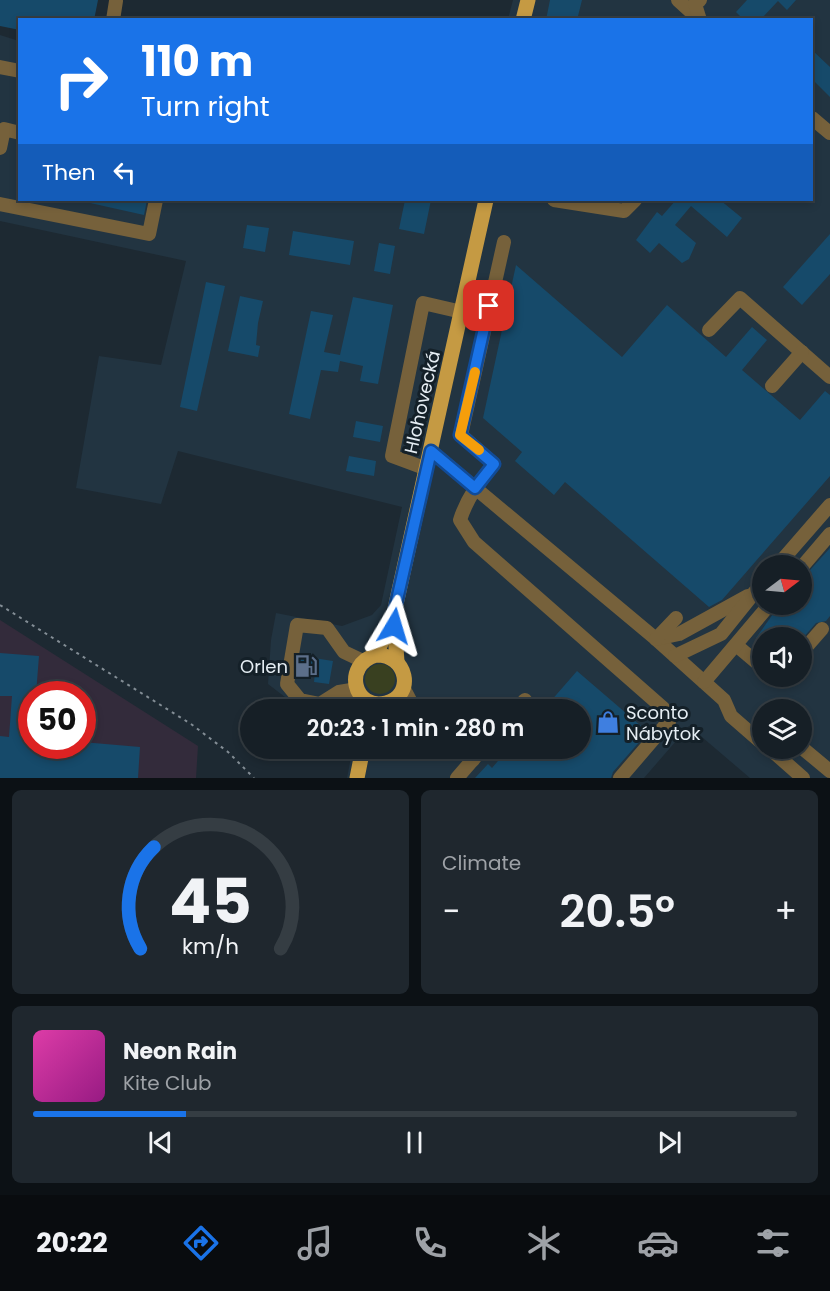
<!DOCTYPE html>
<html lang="en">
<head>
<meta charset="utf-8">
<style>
  body { margin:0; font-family:Poppins,sans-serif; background:#1f272e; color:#f1f3f6; height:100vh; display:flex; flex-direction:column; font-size:22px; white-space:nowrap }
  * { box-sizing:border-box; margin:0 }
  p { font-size:20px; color:#9ea2a7 }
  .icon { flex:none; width:33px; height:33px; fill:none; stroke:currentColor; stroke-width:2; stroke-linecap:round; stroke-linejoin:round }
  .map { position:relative; height:778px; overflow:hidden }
  .panel { display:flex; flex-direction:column; gap:12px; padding:12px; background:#0c1115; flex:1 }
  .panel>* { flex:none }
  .banner { position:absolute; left:18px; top:18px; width:795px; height:183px; border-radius:0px; box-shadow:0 3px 9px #0003,0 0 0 2px #353d43; background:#1a73e8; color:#fff; overflow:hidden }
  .needle { width:39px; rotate:74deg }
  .controls { position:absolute; left:752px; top:555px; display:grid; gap:12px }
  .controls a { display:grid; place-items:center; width:60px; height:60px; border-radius:50%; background:#161f26; box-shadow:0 3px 9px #0003,0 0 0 2px #353d43; font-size:30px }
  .speed { position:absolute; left:18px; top:681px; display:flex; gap:12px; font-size:30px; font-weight:700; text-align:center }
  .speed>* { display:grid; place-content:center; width:78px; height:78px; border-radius:50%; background:#161f26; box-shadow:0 3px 9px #0003,0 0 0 2px #353d43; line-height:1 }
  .speed .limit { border:9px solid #d22; background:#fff; color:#111 }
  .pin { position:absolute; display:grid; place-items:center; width:51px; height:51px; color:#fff; margin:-26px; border-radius:12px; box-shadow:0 3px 9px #0006 }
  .me { position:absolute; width:66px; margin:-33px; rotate:7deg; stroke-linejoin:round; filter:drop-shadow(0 0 4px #0008) }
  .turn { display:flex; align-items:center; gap:21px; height:126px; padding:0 24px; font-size:27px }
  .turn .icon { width:78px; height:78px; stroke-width:2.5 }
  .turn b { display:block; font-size:42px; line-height:51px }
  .then { display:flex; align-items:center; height:57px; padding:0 24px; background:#0003; gap:12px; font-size:22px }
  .big { font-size:45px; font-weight:600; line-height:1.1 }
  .panel .tile { flex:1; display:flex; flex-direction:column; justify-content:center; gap:9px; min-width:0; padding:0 21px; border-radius:9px; background:#1f272e }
  .panel .dial { align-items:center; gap:0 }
  .dial svg { height:156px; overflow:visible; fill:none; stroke:#353d43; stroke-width:7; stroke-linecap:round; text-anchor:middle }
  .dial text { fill:#f1f3f6; stroke:none }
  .song { display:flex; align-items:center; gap:18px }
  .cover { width:72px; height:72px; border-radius:9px; background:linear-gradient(135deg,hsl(320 70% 55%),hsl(310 70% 35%)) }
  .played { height:6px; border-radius:3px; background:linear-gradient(90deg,#1a73e8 20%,#353d43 20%) }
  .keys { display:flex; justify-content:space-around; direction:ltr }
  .heat { display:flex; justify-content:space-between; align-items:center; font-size:33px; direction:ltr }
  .panel .tiles { flex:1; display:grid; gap:12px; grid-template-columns:1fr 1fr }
  .tile:last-child { grid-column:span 2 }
  .trip { position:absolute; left:240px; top:699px; width:351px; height:60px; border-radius:30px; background:#161f26; box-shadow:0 3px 9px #0003,0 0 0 2px #353d43; font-weight:600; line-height:60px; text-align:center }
  .dock { display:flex; height:96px; justify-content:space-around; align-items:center; background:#090c0f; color:#9ea2a7 }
  .dock .icon { width:42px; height:42px }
  .dock .selected { color:#1a73e8 }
  .dock b { font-size:27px; color:#f1f3f6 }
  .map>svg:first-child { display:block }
  .commercial { fill:#332b3b; fill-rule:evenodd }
  .built { fill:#223441; fill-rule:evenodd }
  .green { fill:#394020 }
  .building { fill:#164a6a }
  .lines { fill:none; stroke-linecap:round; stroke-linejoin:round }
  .path { stroke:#838d95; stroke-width:2; stroke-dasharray:3 4.5; stroke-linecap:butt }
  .minor { stroke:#76613b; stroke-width:14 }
  .major { stroke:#c59a43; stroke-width:15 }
  .route-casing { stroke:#114b97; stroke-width:15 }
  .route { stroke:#1a73e8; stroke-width:10 }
  .slow { stroke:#f59e0b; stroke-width:10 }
  .labels { text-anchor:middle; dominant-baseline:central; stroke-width:6; stroke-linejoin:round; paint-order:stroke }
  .street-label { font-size:18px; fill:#e5edf3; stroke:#142028 }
  .poi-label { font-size:18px; fill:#e5edf3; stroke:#142028; text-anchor:end }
</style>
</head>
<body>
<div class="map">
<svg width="830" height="778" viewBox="0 0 830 778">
  <rect width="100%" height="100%" fill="#1d2932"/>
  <!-- commercial -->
  <path class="commercial" d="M0,620L198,746L196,778H0ZM32,694H82V746H32Z"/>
  <!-- built -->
  <path class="built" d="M513,0H830V778H750L689,726L644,778H347L351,757L346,749L580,748V710L306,709L298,707L268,684L271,640L276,613L342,626L372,615L381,605L402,507L178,451L161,504L76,488L99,356L161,365L186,261L0,221V35L19,41L20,200H812V20L508,19ZM762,566H801V604H762ZM762,638H801V676H762ZM762,710H801V748H762Z"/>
  <!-- green -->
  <circle class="green" cx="380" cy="679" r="15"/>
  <!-- building -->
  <g class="building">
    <path d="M0,0H98L94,20H20V30L0,26Z"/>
    <path d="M550,0H582L577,20H546Z"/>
    <path d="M747,0H796L787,10L778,1L760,20H744L736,12Z"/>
    <path d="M812,50L830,67V97L812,79Z"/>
    <path d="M91,200H147L144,215L90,203Z"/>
    <path d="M405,200H431L424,234L399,229Z"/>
    <path d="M676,200H720L742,218L727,237L691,206L675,225L696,243L689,259L682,263L659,243L650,253L636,240L657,212L662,216Z"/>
    <path d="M247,225L269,228L265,252L243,248Z"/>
    <path d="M293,231L354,241L350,265L289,255Z"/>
    <path d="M830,234V274L802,305L783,287Z"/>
    <path d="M379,243L395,246L390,274L374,271Z"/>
    <path d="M516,265L622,357L667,305L726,357L752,327L767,340L742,370L800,420L825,391L830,395V476L722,600L709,607L565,482L554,495L515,461L522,452L483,418Z"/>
    <path d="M206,282L225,286L197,411L180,407Z"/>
    <path d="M240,296L263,301L258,323L256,345L260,346L258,357L228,351Z"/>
    <path d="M353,297L393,305L378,384L360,381L363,366L340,361L338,372L321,370L310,419L289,414L311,311L333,315L324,352L340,355Z"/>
    <path d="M356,421L383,426L380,442L353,437Z"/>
    <path d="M349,456L376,461L374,476L346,471Z"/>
    <path d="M830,548V616L826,621L816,623L803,638H756L780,604H801V580Z"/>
    <path d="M0,653L39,656L36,694H32V746H82V742L140,747L138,778H0V736L9,737L12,696H0Z"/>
    <path d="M301,656L333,661L329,684L314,682L315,673L298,670Z"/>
    <path d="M577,671L648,732L613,772L611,778H475L488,764L492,768L509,748H580V710H543Z"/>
  </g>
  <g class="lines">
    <!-- path -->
    <path class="path" d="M0,605L191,724L228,752L254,778"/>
    <!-- minor -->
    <g class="minor">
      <path d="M678,0L700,20"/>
      <path d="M700,0L695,4L700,20"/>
      <path d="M113,20L116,1"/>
      <path d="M0,67L20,71"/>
      <path d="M812,118L830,133"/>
      <path d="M0,148L4,129L20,133"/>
      <path d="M554,200L624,211L635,200"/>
      <path d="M0,204L149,234L156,200"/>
      <path d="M504,242L461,435L494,464C479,482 467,498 460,520L474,542L663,708L669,721L620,778"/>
      <path d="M709,330L740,298L830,377"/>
      <path d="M772,386L802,352"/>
      <path d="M431,451L656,639L724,700L731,716L762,743"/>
      <path d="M427,469L392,456L423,303L462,312"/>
      <path d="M777,566L830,505"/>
      <path d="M801,568L830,534"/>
      <path d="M656,639L679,634L748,596"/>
      <path d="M656,639L676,618"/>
      <path d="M736,645L762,667"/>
      <path d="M801,653L822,629"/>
      <path d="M675,656L721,634L762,583"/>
      <path d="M776,676L779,679L781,676"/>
      <path d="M704,682L770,604"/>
      <path d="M403,687L415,710"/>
      <path d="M357,689L339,692L320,704L300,700L287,684L297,625L327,628L344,652L363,661"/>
      <path d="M516,710L525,700"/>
      <path d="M801,747L830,771"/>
      <path d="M459,748L473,760"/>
      <path d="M769,748L803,778"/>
      <path d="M457,778L483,748"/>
    </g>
    <!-- major -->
    <g class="major">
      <path d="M523,20L528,0"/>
      <path d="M394,617L397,662"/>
      <path d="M376,655C407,654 416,695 386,703C354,711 342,665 376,655L394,613L486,200"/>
      <path d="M357,778L363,748"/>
    </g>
  </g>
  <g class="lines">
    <!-- route casing -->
    <g class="route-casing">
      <path id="route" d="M394,626V613L431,451L475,488L494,464L460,435L489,306"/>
    </g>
    <!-- route -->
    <use href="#route" class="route"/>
    <!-- slow -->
    <path class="slow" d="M475,372L460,435L479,450"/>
  </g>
  <!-- icons -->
  <defs>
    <g id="fuel-bare" transform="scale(1.8)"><path d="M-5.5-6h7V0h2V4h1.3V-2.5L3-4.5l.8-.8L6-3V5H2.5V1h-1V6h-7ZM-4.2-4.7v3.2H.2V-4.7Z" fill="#5c6f8a" stroke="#142028" stroke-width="2.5" paint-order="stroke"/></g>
    <g id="shop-bare" transform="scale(1.8)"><path d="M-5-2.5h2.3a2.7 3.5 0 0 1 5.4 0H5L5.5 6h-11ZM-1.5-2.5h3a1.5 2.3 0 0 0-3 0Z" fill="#3f7fe0" stroke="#142028" stroke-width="2.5" paint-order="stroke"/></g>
  </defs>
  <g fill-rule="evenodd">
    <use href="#fuel-bare" x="306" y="666"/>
    <use href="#shop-bare" x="608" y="722"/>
  </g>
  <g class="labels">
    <!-- street labels -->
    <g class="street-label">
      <text transform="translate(422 402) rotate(-77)">Hlohovecká</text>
    </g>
    <!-- poi labels -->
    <g class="poi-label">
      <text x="288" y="666">Orlen</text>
      <text x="626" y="712" text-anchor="start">Sconto<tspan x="626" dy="21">Nábytok</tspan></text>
    </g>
  </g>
</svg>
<div class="controls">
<a><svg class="needle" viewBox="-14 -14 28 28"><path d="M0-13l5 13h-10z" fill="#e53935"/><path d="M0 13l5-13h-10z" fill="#9ea2a7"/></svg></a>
<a><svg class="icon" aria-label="sound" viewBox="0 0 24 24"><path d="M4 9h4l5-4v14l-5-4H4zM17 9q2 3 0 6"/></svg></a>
<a><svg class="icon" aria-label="layers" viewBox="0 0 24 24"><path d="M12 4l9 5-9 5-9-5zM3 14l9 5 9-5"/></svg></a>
</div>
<div class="speed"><div class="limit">50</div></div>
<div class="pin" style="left:489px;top:306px;background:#d93025"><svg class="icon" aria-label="arrive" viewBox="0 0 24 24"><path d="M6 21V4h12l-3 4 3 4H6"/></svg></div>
<svg class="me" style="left:394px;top:626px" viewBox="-20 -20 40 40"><path d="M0-17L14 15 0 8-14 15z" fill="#1a73e8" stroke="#fff" stroke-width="4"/></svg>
<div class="trip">20:23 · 1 min · 280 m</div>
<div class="banner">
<div class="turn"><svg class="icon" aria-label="right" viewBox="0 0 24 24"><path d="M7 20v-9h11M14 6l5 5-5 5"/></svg><div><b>110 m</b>Turn right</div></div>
<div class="then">Then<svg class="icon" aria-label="left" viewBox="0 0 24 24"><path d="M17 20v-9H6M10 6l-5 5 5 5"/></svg></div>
</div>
</div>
<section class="panel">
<div class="tiles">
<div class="tile dial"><svg viewBox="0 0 100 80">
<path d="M14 69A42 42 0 1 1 86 69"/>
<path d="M14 69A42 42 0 0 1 21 17" stroke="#1a73e8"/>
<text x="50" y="56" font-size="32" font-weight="700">45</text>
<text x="50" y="72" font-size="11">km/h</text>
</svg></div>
<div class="tile"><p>Climate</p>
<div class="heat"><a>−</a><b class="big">20.5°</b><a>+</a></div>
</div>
<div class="tile">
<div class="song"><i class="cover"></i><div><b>Neon Rain</b><p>Kite Club</p></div></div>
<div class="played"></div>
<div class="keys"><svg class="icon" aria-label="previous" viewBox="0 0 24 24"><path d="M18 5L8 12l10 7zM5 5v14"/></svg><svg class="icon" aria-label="pause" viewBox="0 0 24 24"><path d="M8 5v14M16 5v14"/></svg><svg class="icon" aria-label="next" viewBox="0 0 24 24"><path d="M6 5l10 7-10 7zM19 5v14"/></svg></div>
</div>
</div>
</section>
<nav class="dock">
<b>20:22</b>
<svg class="icon selected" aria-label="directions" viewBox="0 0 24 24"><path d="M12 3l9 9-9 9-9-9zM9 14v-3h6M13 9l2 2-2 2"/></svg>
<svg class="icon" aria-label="music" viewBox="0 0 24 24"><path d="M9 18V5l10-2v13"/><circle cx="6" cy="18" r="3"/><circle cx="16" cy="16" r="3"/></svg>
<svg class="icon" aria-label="phone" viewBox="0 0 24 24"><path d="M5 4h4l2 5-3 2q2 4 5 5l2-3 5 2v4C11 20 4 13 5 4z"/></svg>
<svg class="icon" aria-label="climate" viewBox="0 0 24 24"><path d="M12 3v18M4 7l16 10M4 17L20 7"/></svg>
<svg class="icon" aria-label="car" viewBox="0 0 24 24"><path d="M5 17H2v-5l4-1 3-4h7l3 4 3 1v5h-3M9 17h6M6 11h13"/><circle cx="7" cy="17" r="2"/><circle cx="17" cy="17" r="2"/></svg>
<svg class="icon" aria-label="filters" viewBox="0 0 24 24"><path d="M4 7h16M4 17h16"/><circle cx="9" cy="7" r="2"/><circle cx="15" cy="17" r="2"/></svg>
</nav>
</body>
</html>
